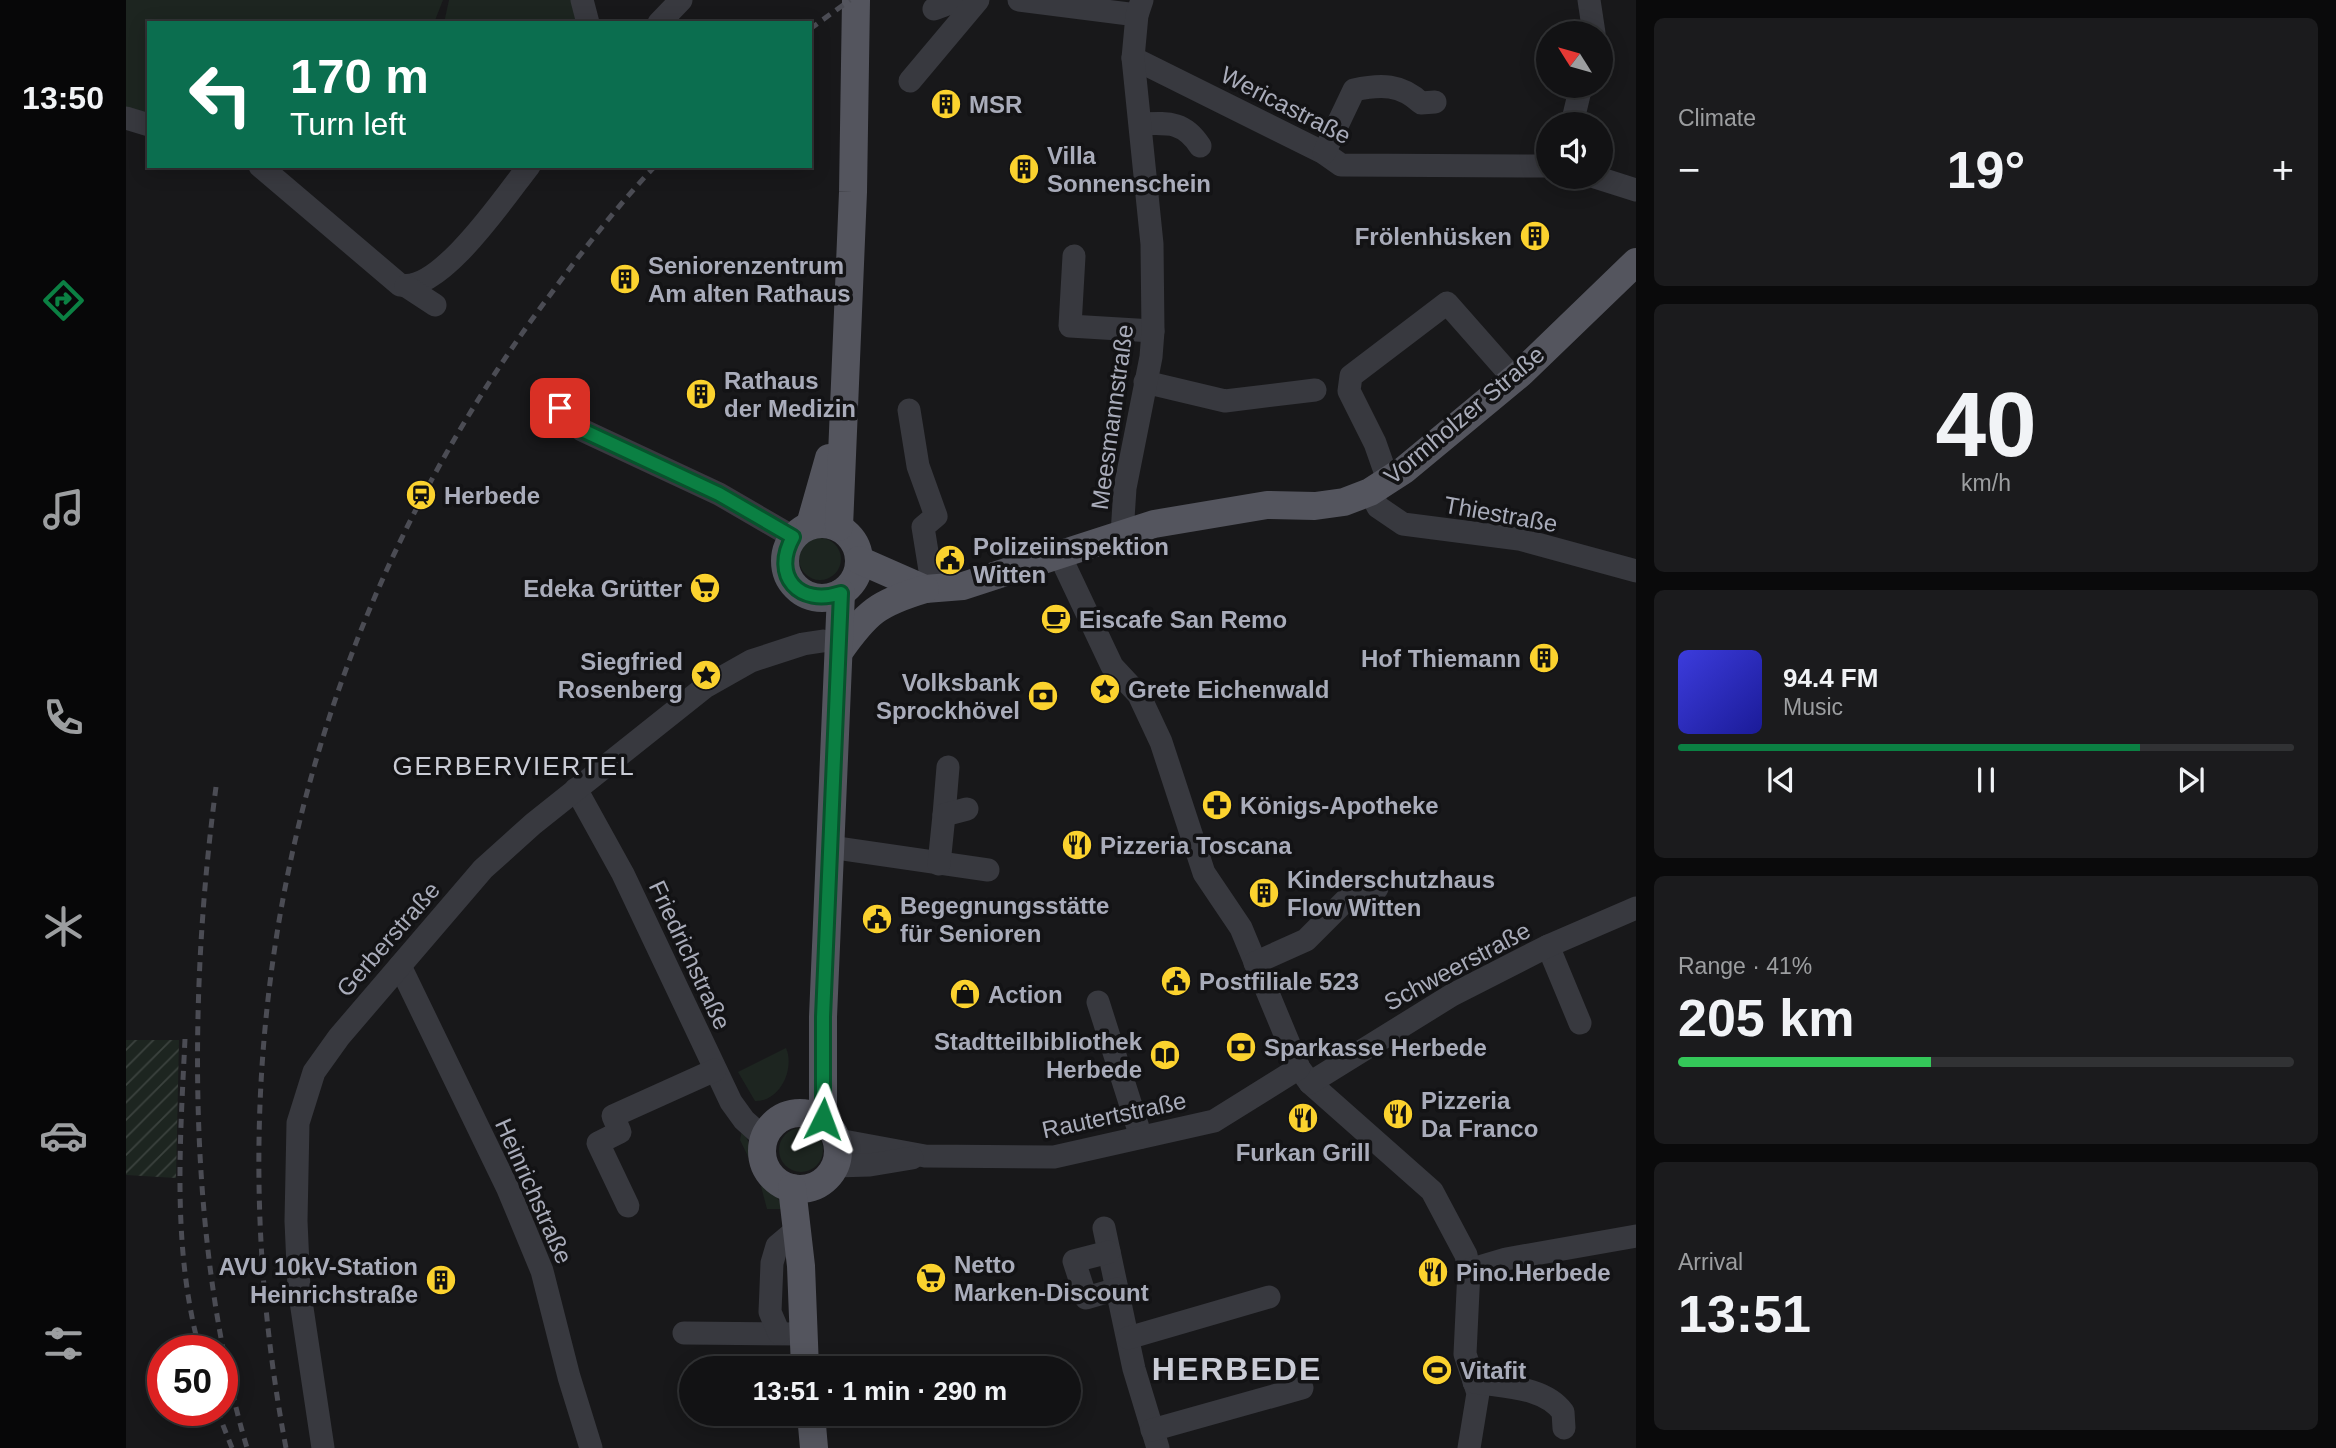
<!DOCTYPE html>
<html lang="en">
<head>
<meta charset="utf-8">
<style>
  body { margin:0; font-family:Arial,sans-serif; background:#1b1b1d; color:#f1f3f6; height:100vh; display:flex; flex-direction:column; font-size:26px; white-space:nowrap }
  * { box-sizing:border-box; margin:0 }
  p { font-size:23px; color:#9c9ea0 }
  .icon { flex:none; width:38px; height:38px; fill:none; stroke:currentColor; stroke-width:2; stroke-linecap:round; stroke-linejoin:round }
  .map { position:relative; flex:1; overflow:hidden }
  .details { display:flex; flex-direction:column; gap:18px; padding:18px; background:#0a0a0b; width:700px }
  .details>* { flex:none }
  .guide { position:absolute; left:21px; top:21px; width:665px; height:147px; border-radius:0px; box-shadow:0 4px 18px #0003,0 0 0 2px #313234; background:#0b6e4f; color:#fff; overflow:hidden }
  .needle { width:46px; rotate:307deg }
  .fabs { position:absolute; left:1410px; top:21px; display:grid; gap:14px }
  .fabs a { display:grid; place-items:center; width:77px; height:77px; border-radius:50%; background:#121214; box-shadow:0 4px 18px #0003,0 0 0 2px #313234; font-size:35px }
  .speed { position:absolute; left:21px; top:1335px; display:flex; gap:14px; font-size:35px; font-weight:700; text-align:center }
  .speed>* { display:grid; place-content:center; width:91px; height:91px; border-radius:50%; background:#121214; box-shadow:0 4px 18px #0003,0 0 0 2px #313234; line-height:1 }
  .speed .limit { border:10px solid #d22; background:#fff; color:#111 }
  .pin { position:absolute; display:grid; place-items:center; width:60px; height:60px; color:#fff; margin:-30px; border-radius:14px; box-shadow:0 4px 10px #0006 }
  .me { position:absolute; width:77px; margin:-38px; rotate:3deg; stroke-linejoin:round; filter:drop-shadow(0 0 5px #0008) }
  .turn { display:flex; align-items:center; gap:24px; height:147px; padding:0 28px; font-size:32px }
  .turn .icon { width:91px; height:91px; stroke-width:2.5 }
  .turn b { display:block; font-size:49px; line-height:60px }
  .big { font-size:52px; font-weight:600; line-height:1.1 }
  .details .tile { flex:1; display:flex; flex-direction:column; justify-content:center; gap:10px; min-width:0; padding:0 24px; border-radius:10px; background:#1b1b1d }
  .details .dial { align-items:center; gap:0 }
  .dial b { font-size:91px; line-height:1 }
  .song { display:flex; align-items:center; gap:21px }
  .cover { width:84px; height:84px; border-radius:10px; background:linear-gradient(135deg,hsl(240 70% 55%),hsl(240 70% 35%)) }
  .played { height:7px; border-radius:4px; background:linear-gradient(90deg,#0b8043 75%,#313234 75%) }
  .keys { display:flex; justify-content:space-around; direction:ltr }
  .heat { display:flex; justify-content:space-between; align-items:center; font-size:38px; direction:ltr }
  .charge { height:10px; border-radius:5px; background:linear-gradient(90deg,#34c759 41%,#313234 0) }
  .trip { position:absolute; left:553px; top:1356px; width:402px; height:70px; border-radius:35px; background:#121214; box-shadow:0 4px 18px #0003,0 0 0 2px #313234; font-weight:600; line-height:70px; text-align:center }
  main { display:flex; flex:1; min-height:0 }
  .dock { display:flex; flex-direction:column; width:126px; justify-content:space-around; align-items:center; background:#070708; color:#9c9ea0 }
  .dock .icon { width:49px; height:49px }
  .dock .on { color:#0b8043 }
  .dock b { font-size:32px; color:#f1f3f6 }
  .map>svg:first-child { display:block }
  .green { fill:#1d2520 }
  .garden { fill:url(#garden-furrows) }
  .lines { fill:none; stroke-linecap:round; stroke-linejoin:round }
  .minor { stroke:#38393f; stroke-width:23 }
  .major { stroke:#54555e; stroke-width:28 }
  .rail { stroke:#4b4c54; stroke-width:5; stroke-dasharray:9 7; stroke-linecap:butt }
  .route-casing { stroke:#07532c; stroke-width:18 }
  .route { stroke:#0b8043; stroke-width:12 }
  .labels { text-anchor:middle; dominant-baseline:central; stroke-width:7; stroke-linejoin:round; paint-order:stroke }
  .poi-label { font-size:24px; font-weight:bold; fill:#a9acba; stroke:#131315; text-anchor:start }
  .street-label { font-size:24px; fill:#a9acba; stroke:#131315 }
  .neighbourhood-label { font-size:26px; letter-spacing:2px; fill:#caccd6; stroke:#131315 }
  .district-label { font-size:32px; font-weight:bold; letter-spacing:2px; fill:#caccd6; stroke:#131315 }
</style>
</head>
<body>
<main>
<nav class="dock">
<b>13:50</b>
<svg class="icon on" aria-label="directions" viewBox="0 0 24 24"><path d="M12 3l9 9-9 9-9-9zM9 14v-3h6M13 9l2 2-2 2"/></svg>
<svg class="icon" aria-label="music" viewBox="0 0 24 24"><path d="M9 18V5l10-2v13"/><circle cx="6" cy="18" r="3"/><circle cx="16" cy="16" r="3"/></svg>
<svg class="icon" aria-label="phone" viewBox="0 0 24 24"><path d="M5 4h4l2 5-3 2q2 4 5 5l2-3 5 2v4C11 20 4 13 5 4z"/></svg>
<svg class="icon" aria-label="climate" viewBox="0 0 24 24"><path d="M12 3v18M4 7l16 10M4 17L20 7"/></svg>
<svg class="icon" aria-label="car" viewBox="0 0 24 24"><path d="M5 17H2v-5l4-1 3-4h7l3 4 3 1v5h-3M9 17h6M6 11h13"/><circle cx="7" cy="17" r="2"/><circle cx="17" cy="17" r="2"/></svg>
<svg class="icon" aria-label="filters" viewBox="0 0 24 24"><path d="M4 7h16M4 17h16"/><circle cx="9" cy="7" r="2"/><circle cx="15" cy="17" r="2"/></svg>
</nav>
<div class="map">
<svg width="1510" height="1448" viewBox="0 0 1510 1448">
  <defs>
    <pattern id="garden-furrows" width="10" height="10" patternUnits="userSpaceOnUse" patternTransform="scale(1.75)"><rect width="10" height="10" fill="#1d2520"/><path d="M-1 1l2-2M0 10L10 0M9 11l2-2" fill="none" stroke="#3b423e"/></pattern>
  </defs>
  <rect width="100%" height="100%" fill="#18181a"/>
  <!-- green -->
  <g class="green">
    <path d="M0,0H317L308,23H23V115L0,109Z"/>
    <path d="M323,0H446L451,23H318Z"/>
    <circle cx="694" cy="559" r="21"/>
    <path d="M660,1048C669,1069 654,1102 629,1101L612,1072Z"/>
    <circle cx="675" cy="1150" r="22"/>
    <path d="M616,1130C626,1143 624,1157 632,1172C639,1186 652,1193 657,1209H641L633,1179L614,1140Z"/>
  </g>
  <!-- garden -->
  <path class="garden" d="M0,1040H53L50,1178L0,1175Z"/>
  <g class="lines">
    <!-- minor -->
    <g class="minor">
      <path d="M456,0L462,23"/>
      <path d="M893,0L1011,15"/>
      <path d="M1463,0L1468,33"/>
      <path d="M808,9L827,2L847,0"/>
      <path d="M533,23L555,0"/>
      <path d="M1007,58L1198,153L1215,165L1423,166"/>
      <path d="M784,81L852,0"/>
      <path d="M0,118L23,125"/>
      <path d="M1015,124C1042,123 1058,121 1074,146"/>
      <path d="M1446,124L1455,86"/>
      <path d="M1198,153L1228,90C1255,84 1275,84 1295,103L1309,102"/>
      <path d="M134,166L274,285C314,294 380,195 403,166"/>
      <path d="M1469,177L1510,190"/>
      <path d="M948,256L944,326L1027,331"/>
      <path d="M280,286L309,305"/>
      <path d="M1019,382L1099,401L1189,390"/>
      <path d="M434,408L456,430L593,494L667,537"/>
      <path d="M783,410L792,466L810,516L797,527L807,589"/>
      <path d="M1262,480L1249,443L1223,391L1225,376L1321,303L1388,379"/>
      <path d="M1244,492L1252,507L1277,524L1393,539L1510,571"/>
      <path d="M996,534L999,488L1025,357L1027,331L1026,244L1007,58L1011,15L1016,0"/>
      <path d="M934,556L986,666L1013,695L1035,742L1078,873L1115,928L1173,1068L1184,1083L1306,1191L1340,1255L1343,1270L1339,1354L1352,1393L1343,1448"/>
      <path d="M450,789L497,874L605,1102L618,1120L638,1138"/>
      <path d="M818,815L822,767"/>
      <path d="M704,847L862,870"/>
      <path d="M813,864L818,815L841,809"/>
      <path d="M1422,946L1454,1023"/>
      <path d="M1129,963L1180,940L1220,900L1251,888"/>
      <path d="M274,966L382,1189L416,1271L443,1377L465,1448"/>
      <path d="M972,1002L1015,1137"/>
      <path d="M1184,1083L1326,995L1422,946L1510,908"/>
      <path d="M712,1140L799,1156L928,1157L1088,1121L1173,1068"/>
      <path d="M709,1166L744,1165L786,1158"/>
      <path d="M502,1206L472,1143L494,1132L487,1116L589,1070"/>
      <path d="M978,1228L1008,1369L1032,1448"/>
      <path d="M983,1252L948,1261L960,1298L991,1289"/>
      <path d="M1343,1270L1380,1259L1510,1236"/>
      <path d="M558,1333L678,1334"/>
      <path d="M653,1333L644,1312L646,1263L651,1246L670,1230"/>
      <path d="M1002,1338L1143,1297"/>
      <path d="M1348,1382C1377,1387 1418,1386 1437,1412L1438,1428"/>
      <path d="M1026,1430L1176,1388"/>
      <path d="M197,1448L173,1288L170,1221L172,1123L188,1072L213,1037L357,869L407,824L579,687L625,661L677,644L697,641"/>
    </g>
    <!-- major -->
    <g class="major">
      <circle cx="696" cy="561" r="37"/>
      <path d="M684,525L703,458"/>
      <path d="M713,527L727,192L730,0"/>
      <path d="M733,560L799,589L837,586L1028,524L1141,505L1189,506L1218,502L1244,492L1278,470L1395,373L1510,262"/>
      <path d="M713,652C741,612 752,603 799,589"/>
      <circle cx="674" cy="1151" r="38"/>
      <path d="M697,1119V1017L715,593"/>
      <path d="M666,1188L675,1266L679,1368"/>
      <path d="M685,1414L688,1448"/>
    </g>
    <!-- rail -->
    <g class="rail">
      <path d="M684,29L724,0"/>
      <path d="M90,787C62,996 61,1245 121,1448"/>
      <path d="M59,1039C54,1144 46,1249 74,1351"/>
      <path d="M91,1410L106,1448"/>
      <path d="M160,1448C84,1046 168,651 407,318C445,266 484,214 529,166"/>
    </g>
  </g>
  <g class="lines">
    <!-- route casing -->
    <g class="route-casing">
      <path id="route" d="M434,408L456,430L593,494L667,537C645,576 673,607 715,593L697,1017V1119"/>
    </g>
    <!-- route -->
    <use href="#route" class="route"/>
  </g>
  <!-- icons -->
  <defs>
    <g id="building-disc" transform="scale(1.575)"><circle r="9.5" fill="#fbd22e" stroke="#131315"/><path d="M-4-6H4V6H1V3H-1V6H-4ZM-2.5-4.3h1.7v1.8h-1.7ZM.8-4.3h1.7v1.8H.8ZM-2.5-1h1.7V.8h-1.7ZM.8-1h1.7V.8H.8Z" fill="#111"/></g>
    <g id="station-disc" transform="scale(1.575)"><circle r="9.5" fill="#fbd22e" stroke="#131315"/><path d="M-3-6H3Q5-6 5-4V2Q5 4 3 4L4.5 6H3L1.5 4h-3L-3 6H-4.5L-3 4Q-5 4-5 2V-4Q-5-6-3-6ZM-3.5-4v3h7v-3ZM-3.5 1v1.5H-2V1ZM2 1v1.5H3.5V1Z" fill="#111"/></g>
    <g id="civic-disc" transform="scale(1.575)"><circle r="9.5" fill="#fbd22e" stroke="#131315"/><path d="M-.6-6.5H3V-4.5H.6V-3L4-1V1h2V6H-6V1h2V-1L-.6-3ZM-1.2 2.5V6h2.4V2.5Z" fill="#111"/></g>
    <g id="supermarket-disc" transform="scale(1.575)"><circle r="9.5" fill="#fbd22e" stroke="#131315"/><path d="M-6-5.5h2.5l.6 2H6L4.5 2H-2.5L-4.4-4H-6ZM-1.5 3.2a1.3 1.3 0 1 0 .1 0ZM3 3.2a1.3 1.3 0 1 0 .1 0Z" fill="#111"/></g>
    <g id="cafe-disc" transform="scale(1.575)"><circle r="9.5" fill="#fbd22e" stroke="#131315"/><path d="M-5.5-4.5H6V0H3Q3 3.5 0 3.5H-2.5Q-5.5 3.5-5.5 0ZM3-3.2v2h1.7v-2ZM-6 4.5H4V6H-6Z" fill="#111"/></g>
    <g id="sight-disc" transform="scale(1.575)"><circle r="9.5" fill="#fbd22e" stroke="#131315"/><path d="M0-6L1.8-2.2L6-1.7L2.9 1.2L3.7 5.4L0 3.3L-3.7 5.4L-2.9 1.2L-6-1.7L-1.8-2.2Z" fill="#111"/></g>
    <g id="bank-disc" transform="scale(1.575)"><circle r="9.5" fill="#fbd22e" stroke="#131315"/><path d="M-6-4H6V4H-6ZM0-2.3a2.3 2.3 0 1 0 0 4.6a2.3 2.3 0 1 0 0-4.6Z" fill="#111"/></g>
    <g id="pharmacy-disc" transform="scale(1.575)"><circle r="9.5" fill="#fbd22e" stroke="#131315"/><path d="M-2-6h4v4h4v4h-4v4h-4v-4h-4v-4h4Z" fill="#111"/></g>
    <g id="restaurant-disc" transform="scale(1.575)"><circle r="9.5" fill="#fbd22e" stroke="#131315"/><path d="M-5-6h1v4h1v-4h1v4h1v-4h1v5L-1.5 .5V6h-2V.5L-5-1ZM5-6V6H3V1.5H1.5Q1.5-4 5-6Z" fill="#111"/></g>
    <g id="shop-disc" transform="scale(1.575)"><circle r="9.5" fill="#fbd22e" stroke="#131315"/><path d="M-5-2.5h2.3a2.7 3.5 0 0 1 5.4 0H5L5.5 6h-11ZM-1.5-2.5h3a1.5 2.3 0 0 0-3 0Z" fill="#111"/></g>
    <g id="library-disc" transform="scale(1.575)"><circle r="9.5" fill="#fbd22e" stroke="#131315"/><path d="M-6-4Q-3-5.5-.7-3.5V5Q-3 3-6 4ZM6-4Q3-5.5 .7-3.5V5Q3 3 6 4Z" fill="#111"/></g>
    <g id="stadium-disc" transform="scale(1.575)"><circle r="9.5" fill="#fbd22e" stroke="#131315"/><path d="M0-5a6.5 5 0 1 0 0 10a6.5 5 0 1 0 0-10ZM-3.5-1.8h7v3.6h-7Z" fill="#111"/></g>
  </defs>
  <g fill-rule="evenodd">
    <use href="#building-disc" x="820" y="104"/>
    <use href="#building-disc" x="898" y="169"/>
    <use href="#building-disc" x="1409" y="236"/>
    <use href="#building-disc" x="499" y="279"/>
    <use href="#building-disc" x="575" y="394"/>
    <use href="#station-disc" x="295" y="495"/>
    <use href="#civic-disc" x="824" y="560"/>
    <use href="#supermarket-disc" x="579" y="588"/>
    <use href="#cafe-disc" x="930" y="619"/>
    <use href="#building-disc" x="1418" y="658"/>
    <use href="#sight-disc" x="580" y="675"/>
    <use href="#sight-disc" x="979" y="689"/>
    <use href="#bank-disc" x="917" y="696"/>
    <use href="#pharmacy-disc" x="1091" y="805"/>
    <use href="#restaurant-disc" x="951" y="845"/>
    <use href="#building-disc" x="1138" y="893"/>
    <use href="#civic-disc" x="751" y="919"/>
    <use href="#civic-disc" x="1050" y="981"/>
    <use href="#shop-disc" x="839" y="994"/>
    <use href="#bank-disc" x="1115" y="1047"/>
    <use href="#library-disc" x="1039" y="1055"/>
    <use href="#restaurant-disc" x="1272" y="1114"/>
    <use href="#restaurant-disc" x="1177" y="1118"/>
    <use href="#restaurant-disc" x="1307" y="1272"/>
    <use href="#supermarket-disc" x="805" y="1278"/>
    <use href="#building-disc" x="315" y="1280"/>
    <use href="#stadium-disc" x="1311" y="1370"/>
  </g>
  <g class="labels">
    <!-- poi labels -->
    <g class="poi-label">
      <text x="843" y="104">MSR</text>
      <text x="921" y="155">Villa<tspan x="921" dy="28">Sonnenschein</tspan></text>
      <text x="1386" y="236" text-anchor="end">Frölenhüsken</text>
      <text x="522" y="265">Seniorenzentrum<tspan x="522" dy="28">Am alten Rathaus</tspan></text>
      <text x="598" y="380">Rathaus<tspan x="598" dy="28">der Medizin</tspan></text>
      <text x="318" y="495">Herbede</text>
      <text x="847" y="546">Polizeiinspektion<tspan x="847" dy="28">Witten</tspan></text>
      <text x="556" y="588" text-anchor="end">Edeka Grütter</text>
      <text x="953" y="619">Eiscafe San Remo</text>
      <text x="1395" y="658" text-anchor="end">Hof Thiemann</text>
      <text x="557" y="661" text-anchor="end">Siegfried<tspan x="557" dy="28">Rosenberg</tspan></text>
      <text x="894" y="682" text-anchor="end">Volksbank<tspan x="894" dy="28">Sprockhövel</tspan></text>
      <text x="1002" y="689">Grete Eichenwald</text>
      <text x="1114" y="805">Königs-Apotheke</text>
      <text x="974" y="845">Pizzeria Toscana</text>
      <text x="1161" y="879">Kinderschutzhaus<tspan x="1161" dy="28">Flow Witten</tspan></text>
      <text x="774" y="905">Begegnungsstätte<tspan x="774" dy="28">für Senioren</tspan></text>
      <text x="1073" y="981">Postfiliale 523</text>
      <text x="862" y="994">Action</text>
      <text x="1016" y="1041" text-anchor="end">Stadtteilbibliothek<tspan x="1016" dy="28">Herbede</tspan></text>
      <text x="1138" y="1047">Sparkasse Herbede</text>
      <text x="1295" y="1100">Pizzeria<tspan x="1295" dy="28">Da Franco</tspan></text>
      <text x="1177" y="1152" text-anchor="middle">Furkan Grill</text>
      <text x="828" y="1264">Netto<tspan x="828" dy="28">Marken-Discount</tspan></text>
      <text x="292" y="1266" text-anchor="end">AVU 10kV-Station<tspan x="292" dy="28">Heinrichstraße</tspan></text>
      <text x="1330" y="1272">Pino.Herbede</text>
      <text x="1334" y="1370">Vitafit</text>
    </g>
    <!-- street labels -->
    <g class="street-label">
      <text transform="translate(1160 105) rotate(27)">Wericastraße</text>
      <text transform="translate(1338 415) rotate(-40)">Vormholzer Straße</text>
      <text transform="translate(986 417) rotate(-82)">Meesmannstraße</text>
      <text transform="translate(1375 514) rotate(10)">Thiestraße</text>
      <text transform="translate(262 939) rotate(-49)">Gerberstraße</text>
      <text transform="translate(564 955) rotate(65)">Friedrichstraße</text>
      <text transform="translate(1331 966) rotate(-28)">Schweerstraße</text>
      <text transform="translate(988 1115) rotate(-12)">Rautertstraße</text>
      <text transform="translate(408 1191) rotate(66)">Heinrichstraße</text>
    </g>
    <!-- neighbourhood labels -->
    <g class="neighbourhood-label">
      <text x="388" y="766">GERBERVIERTEL</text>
    </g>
    <!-- district labels -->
    <g class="district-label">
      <text x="1111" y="1369">HERBEDE</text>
    </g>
  </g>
</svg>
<div class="fabs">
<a><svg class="needle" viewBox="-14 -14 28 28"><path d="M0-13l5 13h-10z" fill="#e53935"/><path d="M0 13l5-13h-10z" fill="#9c9ea0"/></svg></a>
<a><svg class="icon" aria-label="sound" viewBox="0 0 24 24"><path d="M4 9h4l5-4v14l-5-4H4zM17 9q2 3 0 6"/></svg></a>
</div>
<div class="speed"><div class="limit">50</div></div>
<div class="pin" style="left:434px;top:408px;background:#d93025"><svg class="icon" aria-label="arrive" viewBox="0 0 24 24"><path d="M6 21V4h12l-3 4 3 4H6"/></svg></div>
<svg class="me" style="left:697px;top:1119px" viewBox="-20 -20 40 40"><path d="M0-17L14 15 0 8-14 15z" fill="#0b8043" stroke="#fff" stroke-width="4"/></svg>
<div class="trip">13:51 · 1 min · 290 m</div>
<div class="guide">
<div class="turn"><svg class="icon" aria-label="left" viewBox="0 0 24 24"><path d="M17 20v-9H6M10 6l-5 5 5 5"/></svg><div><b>170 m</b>Turn left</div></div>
</div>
</div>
<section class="details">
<div class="tile"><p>Climate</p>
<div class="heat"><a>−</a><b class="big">19°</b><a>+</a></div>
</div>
<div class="tile dial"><b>40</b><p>km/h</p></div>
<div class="tile">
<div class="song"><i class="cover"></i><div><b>94.4 FM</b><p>Music</p></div></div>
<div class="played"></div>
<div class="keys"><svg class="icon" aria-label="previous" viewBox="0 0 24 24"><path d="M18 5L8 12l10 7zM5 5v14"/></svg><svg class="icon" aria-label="pause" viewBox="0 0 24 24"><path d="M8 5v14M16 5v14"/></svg><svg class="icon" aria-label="next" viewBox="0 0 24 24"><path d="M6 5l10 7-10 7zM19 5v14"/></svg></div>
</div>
<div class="tile"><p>Range · 41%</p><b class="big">205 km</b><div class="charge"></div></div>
<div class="tile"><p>Arrival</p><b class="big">13:51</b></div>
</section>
</main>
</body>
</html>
